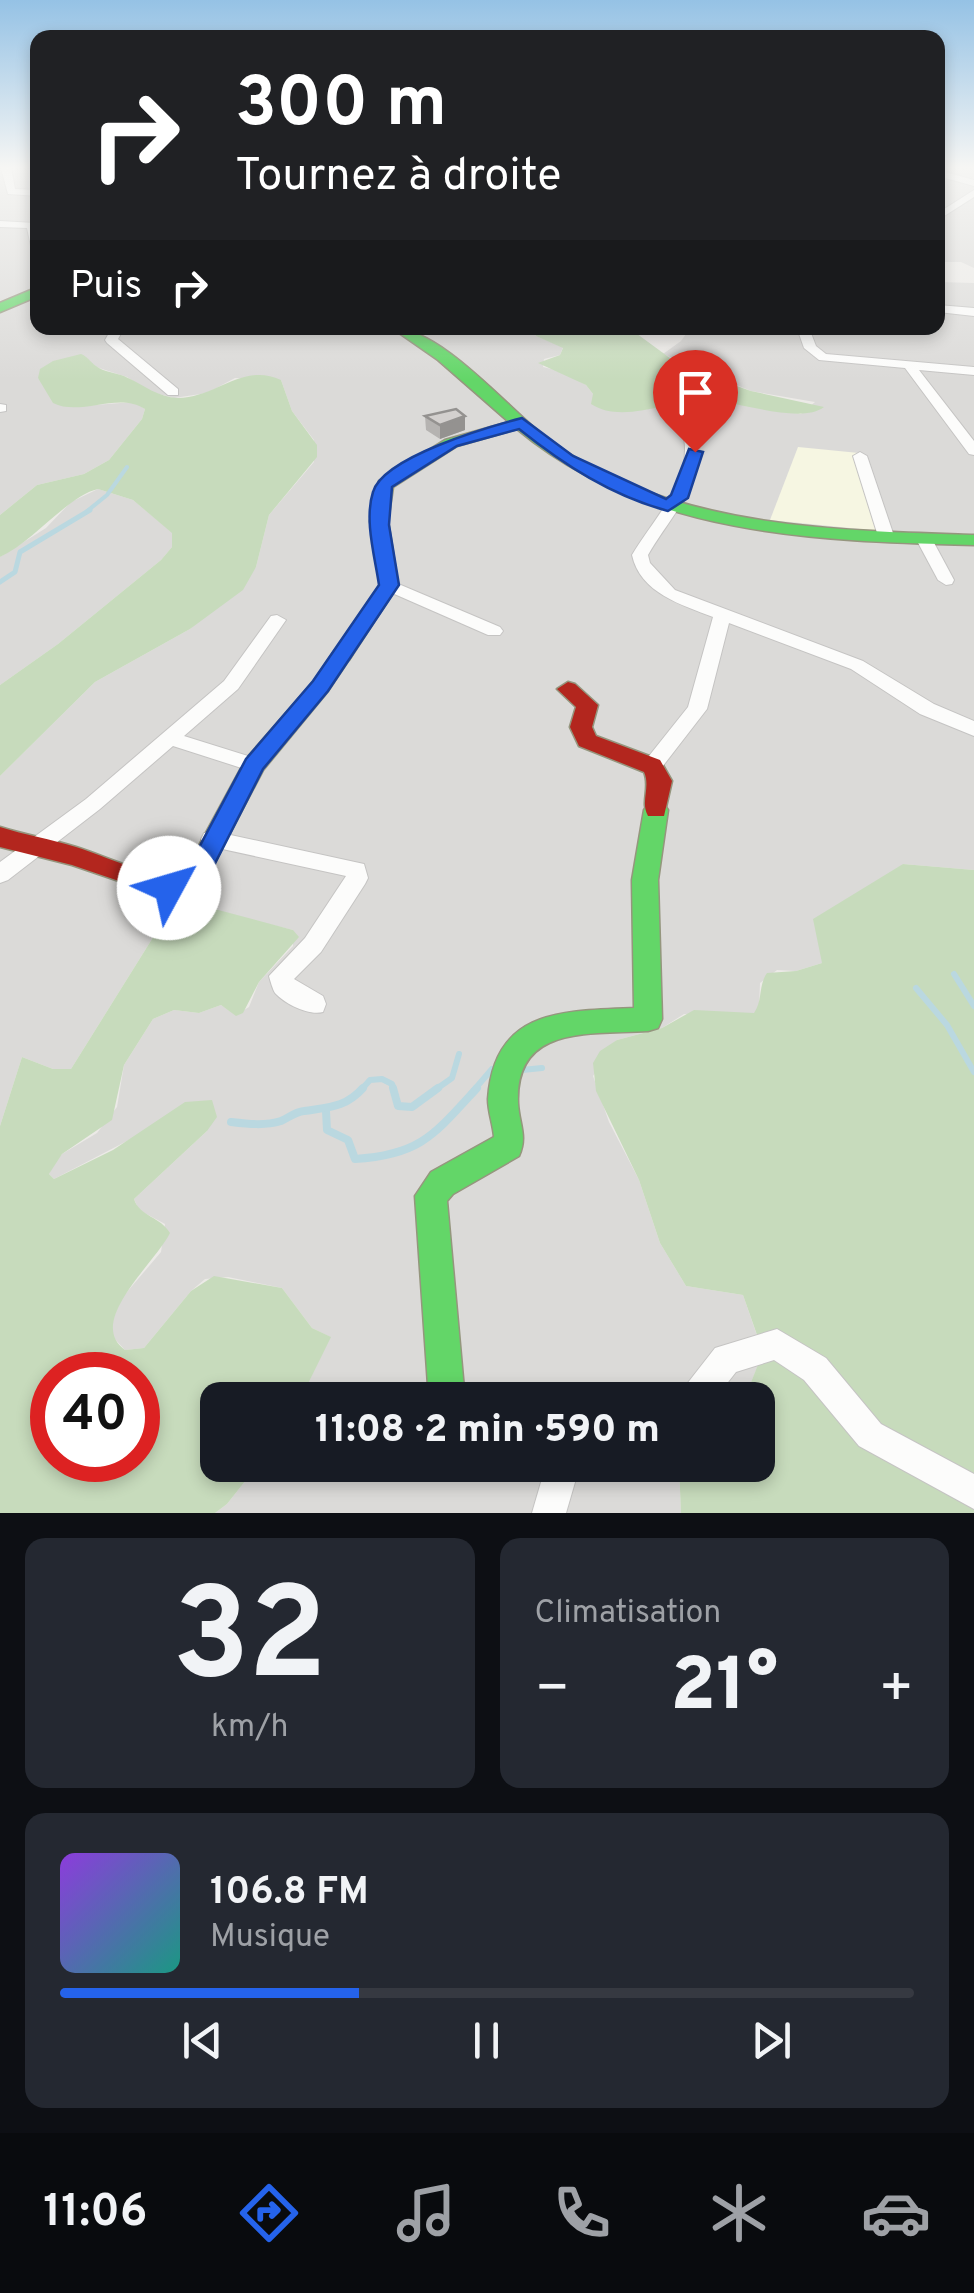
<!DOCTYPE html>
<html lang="fr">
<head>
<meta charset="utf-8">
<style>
  body { margin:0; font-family:Overpass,sans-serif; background:#242831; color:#f1f3f6; height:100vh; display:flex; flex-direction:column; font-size:38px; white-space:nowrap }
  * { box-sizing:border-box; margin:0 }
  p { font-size:32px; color:#9ea1a6 }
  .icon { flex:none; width:55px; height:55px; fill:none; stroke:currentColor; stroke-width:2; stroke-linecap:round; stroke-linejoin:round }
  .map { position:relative; height:1513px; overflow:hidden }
  .sheet { display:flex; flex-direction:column; gap:25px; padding:25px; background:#0d0f14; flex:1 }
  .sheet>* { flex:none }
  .hud { position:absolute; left:30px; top:30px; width:915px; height:305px; border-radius:20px; box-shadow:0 5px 15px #0003; background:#202124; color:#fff; overflow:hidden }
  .speed { position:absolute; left:30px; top:1352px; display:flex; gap:20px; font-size:50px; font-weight:700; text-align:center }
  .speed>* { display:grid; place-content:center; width:130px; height:130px; border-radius:50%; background:#171b24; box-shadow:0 5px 15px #0003; line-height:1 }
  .speed .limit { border:15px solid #d22; background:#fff; color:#111 }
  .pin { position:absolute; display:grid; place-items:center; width:85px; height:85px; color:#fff; margin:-102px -42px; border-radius:50% 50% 50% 0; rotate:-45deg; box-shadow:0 0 10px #0007 }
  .pin .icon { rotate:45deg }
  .me { position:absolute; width:110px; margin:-55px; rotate:51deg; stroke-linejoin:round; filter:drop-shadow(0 0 8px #0008) }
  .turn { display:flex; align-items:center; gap:35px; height:210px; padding:0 40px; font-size:45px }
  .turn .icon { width:130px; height:130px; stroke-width:2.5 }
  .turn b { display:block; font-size:70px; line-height:85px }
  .then { display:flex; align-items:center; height:95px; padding:0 40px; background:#0003; gap:20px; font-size:38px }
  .big { font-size:75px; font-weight:800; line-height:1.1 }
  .sheet .tile { flex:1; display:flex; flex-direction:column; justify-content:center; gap:15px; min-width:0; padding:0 35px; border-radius:20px; background:#242831 }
  .sheet .dial { align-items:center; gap:0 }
  .dial b { font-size:130px; line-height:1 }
  .song { display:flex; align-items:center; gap:30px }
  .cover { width:120px; height:120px; border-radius:15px; background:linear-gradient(135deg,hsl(270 70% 55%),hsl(170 70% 35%)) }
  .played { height:10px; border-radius:5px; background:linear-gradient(90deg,#2563eb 35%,#363941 35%) }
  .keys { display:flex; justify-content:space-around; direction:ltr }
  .heat { display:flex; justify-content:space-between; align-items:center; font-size:55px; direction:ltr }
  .sheet .tiles { flex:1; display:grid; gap:25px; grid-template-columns:1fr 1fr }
  .tile:last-child { grid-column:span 2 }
  .trip { position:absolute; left:200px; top:1382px; width:575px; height:100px; border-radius:20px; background:#171b24; box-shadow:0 5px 15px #0003; font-weight:800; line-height:100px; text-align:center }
  .dock { display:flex; height:160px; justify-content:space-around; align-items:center; background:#090b0e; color:#9ea1a6 }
  .dock .icon { width:70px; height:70px }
  .dock .current { color:#2563eb }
  .dock b { font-size:45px; color:#f1f3f6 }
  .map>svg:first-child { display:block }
  .residential { fill:#dbdad8 }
  .education { fill:#f6f6e2 }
  .forest { fill:#c7dbbc; fill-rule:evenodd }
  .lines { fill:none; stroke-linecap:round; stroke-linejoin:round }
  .stream-far3 { stroke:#bad8e0; stroke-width:4 }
  .stream-far2 { stroke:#bad8e0; stroke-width:5 }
  .stream-far1 { stroke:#bad8e0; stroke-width:6 }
  .stream { stroke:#bad8e0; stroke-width:8 }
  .street-casing { stroke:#c5c4c3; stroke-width:2 }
  .fast-casing { stroke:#95967e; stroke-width:3 }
  .jam-casing { stroke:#95967e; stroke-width:3 }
  .street { fill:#fcfcfb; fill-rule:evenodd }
  .fast { fill:#63d668; fill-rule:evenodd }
  .jam { fill:#b3261e; fill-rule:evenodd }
  .wall { fill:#b5b3b1 }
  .shaded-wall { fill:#949290 }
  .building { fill:#d3d0ce; stroke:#949290; stroke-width:2.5 }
  .route { fill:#2563eb; stroke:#184099; stroke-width:2.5 }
</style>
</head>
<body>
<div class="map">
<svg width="974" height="1513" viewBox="0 0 974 1513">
  <rect width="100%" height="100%" fill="#eceae7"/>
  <!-- residential -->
  <g class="residential">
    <path d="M0,168H37L38,328H534L536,336L563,347L560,355L544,359L543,367L560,371L586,385L593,394L635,411L668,402L709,400L801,414L815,402L751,391L663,354L681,341L686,334L683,328H938V282L974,283V870L903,864L822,963L796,971L777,970L760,983L759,1007L755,1013L684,1014L662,1028L617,1040L593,1076L609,1122L639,1180L660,1243L686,1286L743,1295L763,1353L744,1400H300L330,1337L312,1328L282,1288L228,1277L205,1279L191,1291L144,1348L125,1350L113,1337L112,1322L121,1299L161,1252L165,1224L139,1210L134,1199L207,1131L148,1130L54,1179L49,1174L52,1165L62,1154L97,1133L117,1107L124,1065L153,1019L174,1010L199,1013L221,1005L236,1015L249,1007L259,982L293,946V930L195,906L157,931L71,1069H53L22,1057L0,1126V776L95,682L190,629L256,567L269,515L314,462V440L292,411L281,380L235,378L207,393L174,398L148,391L127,377L96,367L38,378L68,407L134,402L145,409L142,419L109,460L84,474L37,485L0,515Z"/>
    <path d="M938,168H974V268L961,262H938Z"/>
    <path d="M98,489L133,500L173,533L172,547L161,560L58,644L0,685V557L46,528L71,502Z"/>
    <path d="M258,1465H683L679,1467L681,1513H215L227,1504Z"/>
  </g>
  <!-- education -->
  <path class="education" d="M798,447L859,453L880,531L770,520Z"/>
  <!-- forest -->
  <g class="forest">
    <path d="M534,328H629L674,361L705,375L751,391L824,407C801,425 737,401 708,400C671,399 623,425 591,404L593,394L586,385L538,363L560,355L563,348L536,336Z"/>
    <path d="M81,354C89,357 91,364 99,368C108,373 119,373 128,378C145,386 158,397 178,398C216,398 243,362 281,380L292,411L317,445V457L269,515L256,567L243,590L190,629L95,682L0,776V685L58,644L161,560L172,547V533L133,500L98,489C69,495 33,542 0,557V515L37,485L84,474L109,460L142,419L145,409C118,391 81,417 53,403L38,378L40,369L53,361Z"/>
    <path d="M903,864L974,870V1513H681L679,1466L758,1465V1400H744L763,1352L743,1295L686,1286L660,1243L639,1180L596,1091L593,1063L600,1051L617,1040L662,1028L694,1010L754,1013C763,1000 758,986 767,973L796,971L822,963L813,919Z"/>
    <path d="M181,907H207L293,930L299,937L259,982L243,1013L236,1016L221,1005L199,1013L174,1010L153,1019L124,1065L112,1120L62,1154L49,1174L54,1179L113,1150L185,1102L212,1100L217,1117L207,1131L134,1199C139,1216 161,1217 170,1233C156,1262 85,1322 125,1350L144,1348L191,1291L214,1276L282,1288L312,1328L331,1337L300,1400H218V1465H258L227,1504L215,1513H0V1126L22,1057L53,1069H71L157,931ZM52,1375H138V1460H52Z"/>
  </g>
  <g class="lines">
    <!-- stream-far3 -->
    <path class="stream-far3" d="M86,512L107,495L127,467"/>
    <!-- stream-far2 -->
    <path class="stream-far2" d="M0,582L15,572L20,552L90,510"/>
    <!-- stream-far1 -->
    <g class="stream-far1">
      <path d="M954,974L974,1006"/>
      <path d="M916,988L947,1025L974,1072"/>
      <path d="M522,1070L542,1068"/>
      <path d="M361,1090L370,1080L382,1079L392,1084L394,1090"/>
      <path d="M435,1090L452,1078L459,1054"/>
      <path d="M474,1090L492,1069"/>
    </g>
    <!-- stream -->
    <g class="stream">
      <path d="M393,1088L398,1106L412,1107L438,1088"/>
      <path d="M326,1111L327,1130L348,1140L355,1159C420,1155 434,1135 477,1088"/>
      <path d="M231,1122C248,1124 265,1126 281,1121C288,1118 295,1112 304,1111C329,1107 345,1108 363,1088"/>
    </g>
    <!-- street casing -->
    <g class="street-casing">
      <g id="street">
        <path d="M1,168H11L15,189L38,190V196L8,194Z"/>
        <path d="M938,170L974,180V186L938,176Z"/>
        <path d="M974,190V197L938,220V213Z"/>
        <path d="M0,221L35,223L38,258L33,255L27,228L0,227Z"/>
        <path d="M938,305L974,308V316L938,312Z"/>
        <path d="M112,328H124L118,339L178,389V395H168L107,343L105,340Z"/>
        <path d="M415,328H431L416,336H408V330Z"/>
        <path d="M797,328H809L816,346L826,354L974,367V375L919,370L974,441V455L969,454L905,368L819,360L804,348Z"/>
        <path d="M0,404L6,405V411L0,412Z"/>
        <path d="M691,434L698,438C707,482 668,519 648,555L650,563L675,590L863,661L934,704L974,721V736L920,714L851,669L729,623L707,709L659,771H645L642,766L645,761L688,707L713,617C682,605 640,593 632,555C653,519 692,482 684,438Z"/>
        <path d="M860,452L867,456L894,536L892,539L886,541L878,536L853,456Z"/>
        <path d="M924,534L932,539L954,580L952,584L946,585L938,580L916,539Z"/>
        <path d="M389,580L500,627L503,631L500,635H488L383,589V581Z"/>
        <path d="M277,615L286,620L238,689L184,736L261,760L264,765L261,770L254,772L173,746L100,809L8,880L0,883V862L86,799L224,681L271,616Z"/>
        <path d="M212,831L364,864L368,878L365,884L321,952L294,979L323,996L326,1004L323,1012C309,1016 285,1004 275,993C273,990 270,980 269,976L305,938L346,876L204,845L201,839L204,833Z"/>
        <path d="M777,1329L826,1358L881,1424L974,1474V1509L859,1446L804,1380L774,1360L736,1372L714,1400H678L683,1389L715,1348Z"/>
        <path d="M546,1465H580L566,1513H532Z"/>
      </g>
    </g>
    <!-- fast casing -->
    <g class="fast-casing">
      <g id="fast">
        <path d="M38,287V296L0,312V303Z"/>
        <path d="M392,328C442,328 510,411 549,440C571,456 596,471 622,482C733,529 855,531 974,535V545C815,541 645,536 517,429L457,446L393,487L388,521L398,585L349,660H335L332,655L380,585L370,521L379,481L445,440L509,422L438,360Z"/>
        <path d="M656,801L664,804L668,810L658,880L662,1019L658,1028L648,1031C590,1035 515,1024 518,1103C519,1124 528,1136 519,1156L453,1194L447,1201L465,1400H429L415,1196L431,1172L494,1137C493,1124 488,1112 488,1099C494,1009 562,1011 634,1008L632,880L644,810L648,804Z"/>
      </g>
    </g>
    <!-- jam casing -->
    <g class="jam-casing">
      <g id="jam">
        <path d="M342,648L352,655L328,691L263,770L199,892L157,894L72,865L0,847V827C25,835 51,839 76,847C111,858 145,877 183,875L246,759L314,681L335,650Z"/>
        <path d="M568,682L575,684L598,705L592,727L596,736L660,760L672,781L664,816H648C640,802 651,787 644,772L579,746L570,727L576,707L557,689Z"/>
      </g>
    </g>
    <!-- street -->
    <use href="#street" class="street"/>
    <!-- fast -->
    <use href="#fast" class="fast"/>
    <!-- jam -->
    <use href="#jam" class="jam"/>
  </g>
  <!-- wall -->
  <path class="wall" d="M425,416L465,430L440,439L426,430Z"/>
  <!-- shaded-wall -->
  <path class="shaded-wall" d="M465,416V430L440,439V425Z"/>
  <!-- building -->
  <path class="building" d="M456,409L465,416L440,425L425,416Z"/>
  <!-- sky -->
  <linearGradient id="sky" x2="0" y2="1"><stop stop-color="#95c2e5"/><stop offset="0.44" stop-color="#f6f6f4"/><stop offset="1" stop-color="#f6f6f4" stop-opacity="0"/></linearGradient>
  <rect width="974" height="380" fill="url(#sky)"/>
  <!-- route -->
  <path class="route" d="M522,418L573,456L666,499L671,495L689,449L703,452L688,498L668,511C612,496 564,465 519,429L457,446L392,487L389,525L399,585L328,691L263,769L203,887L179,899L160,895L156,888L160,881L186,872L246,759L313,681L379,585C375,557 364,520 373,492C383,457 488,427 522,418Z"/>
</svg>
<div class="speed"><div class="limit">40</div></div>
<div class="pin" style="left:695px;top:452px;background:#d93025"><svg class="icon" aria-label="arrive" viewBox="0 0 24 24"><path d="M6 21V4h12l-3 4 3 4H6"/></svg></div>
<svg class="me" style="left:169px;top:888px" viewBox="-20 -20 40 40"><circle r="19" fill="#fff"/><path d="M0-13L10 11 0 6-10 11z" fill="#2563eb"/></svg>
<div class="trip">11:08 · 2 min · 590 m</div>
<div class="hud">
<div class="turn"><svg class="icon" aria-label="right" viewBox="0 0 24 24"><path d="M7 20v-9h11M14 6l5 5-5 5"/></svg><div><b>300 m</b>Tournez à droite</div></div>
<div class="then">Puis<svg class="icon" aria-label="right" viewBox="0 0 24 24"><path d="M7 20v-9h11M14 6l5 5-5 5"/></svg></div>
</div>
</div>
<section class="sheet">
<div class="tiles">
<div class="tile dial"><b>32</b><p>km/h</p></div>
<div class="tile"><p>Climatisation</p>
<div class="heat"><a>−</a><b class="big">21°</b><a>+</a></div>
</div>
<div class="tile">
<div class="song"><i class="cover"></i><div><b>106.8 FM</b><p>Musique</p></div></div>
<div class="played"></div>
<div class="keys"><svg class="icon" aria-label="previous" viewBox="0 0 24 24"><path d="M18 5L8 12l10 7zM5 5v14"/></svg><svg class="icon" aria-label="pause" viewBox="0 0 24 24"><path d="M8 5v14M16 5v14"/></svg><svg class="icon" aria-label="next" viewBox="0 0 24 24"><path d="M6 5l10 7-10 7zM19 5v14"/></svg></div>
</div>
</div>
</section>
<nav class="dock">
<b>11:06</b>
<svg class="icon current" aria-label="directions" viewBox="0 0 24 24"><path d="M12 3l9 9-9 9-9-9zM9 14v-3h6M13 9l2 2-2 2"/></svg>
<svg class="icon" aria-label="music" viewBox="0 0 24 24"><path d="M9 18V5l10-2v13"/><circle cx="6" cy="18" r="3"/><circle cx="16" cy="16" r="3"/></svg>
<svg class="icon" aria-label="phone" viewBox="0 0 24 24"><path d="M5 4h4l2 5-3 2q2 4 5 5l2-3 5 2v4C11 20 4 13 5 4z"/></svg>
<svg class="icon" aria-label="climate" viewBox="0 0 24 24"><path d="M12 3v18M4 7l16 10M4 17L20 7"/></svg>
<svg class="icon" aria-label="car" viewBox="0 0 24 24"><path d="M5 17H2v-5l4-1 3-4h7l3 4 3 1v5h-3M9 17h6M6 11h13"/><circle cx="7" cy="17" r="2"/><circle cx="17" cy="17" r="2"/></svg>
</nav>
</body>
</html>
